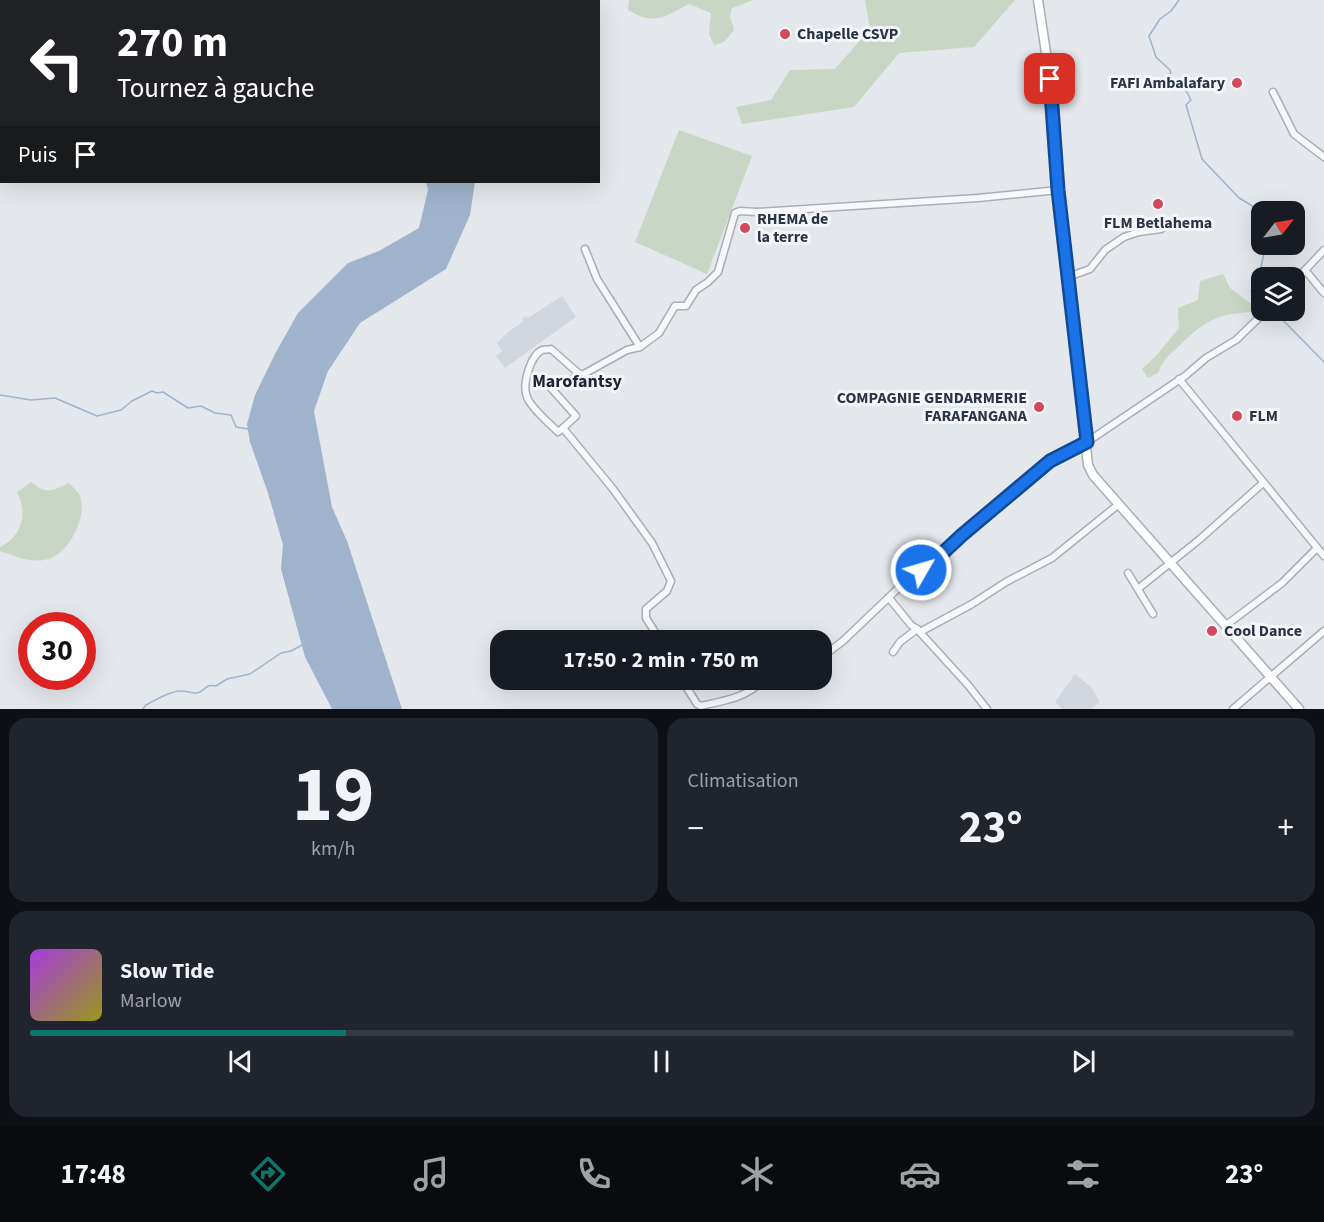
<!DOCTYPE html>
<html lang="fr">
<head>
<meta charset="utf-8">
<style>
  body { margin:0; font-family:"Source Sans 3",sans-serif; background:#20242c; color:#f1f3f6; height:100vh; display:flex; flex-direction:column; font-size:22px; white-space:nowrap }
  * { box-sizing:border-box; margin:0 }
  p { font-size:20px; color:#9ea1a6 }
  .icon { flex:none; width:33px; height:33px; fill:none; stroke:currentColor; stroke-width:2; stroke-linecap:round; stroke-linejoin:round }
  .map { position:relative; height:709px; overflow:hidden }
  .drawer { display:flex; flex-direction:column; gap:9px; padding:9px; background:#0d0f14; flex:1 }
  .drawer>* { flex:none }
  .guide { position:absolute; left:0px; top:0px; width:600px; height:183px; box-shadow:0 6px 24px #0002; background:#202124; color:#fff; overflow:hidden }
  .needle { width:39px; rotate:59deg }
  .fabs { position:absolute; left:1251px; top:201px; display:grid; gap:12px }
  .fabs a { display:grid; place-items:center; width:54px; height:54px; border-radius:12px; background:#171b24; box-shadow:0 6px 24px #0002; font-size:30px }
  .speed { position:absolute; left:18px; top:612px; display:flex; gap:12px; font-size:30px; font-weight:700; text-align:center }
  .speed>* { display:grid; place-content:center; width:78px; height:78px; border-radius:50%; background:#171b24; box-shadow:0 6px 24px #0002; line-height:1 }
  .speed .limit { border:9px solid #d22; background:#fff; color:#111 }
  .pin { position:absolute; display:grid; place-items:center; width:51px; height:51px; color:#fff; margin:-26px; border-radius:12px; box-shadow:0 3px 9px #0006 }
  .me { position:absolute; width:66px; margin:-33px; rotate:52deg; stroke-linejoin:round; filter:drop-shadow(0 0 4px #0008) }
  .turn { display:flex; align-items:center; gap:21px; height:126px; padding:0 18px; font-size:27px }
  .turn .icon { width:78px; height:78px; stroke-width:2.5 }
  .turn b { display:block; font-size:42px; line-height:51px }
  .then { display:flex; align-items:center; height:57px; padding:0 18px; background:#0003; gap:12px; font-size:22px }
  .big { font-size:45px; font-weight:700; line-height:1.1 }
  .drawer .widget { flex:1; display:flex; flex-direction:column; justify-content:center; gap:9px; min-width:0; padding:0 21px; border-radius:18px; background:#20242c }
  .drawer .dial { align-items:center; gap:0 }
  .dial b { font-size:78px; line-height:1 }
  .song { display:flex; align-items:center; gap:18px }
  .cover { width:72px; height:72px; border-radius:9px; background:linear-gradient(135deg,hsl(280 70% 55%),hsl(60 70% 35%)) }
  .played { height:6px; border-radius:3px; background:linear-gradient(90deg,#0f766e 25%,#363941 25%) }
  .keys { display:flex; justify-content:space-around; direction:ltr }
  .heat { display:flex; justify-content:space-between; align-items:center; font-size:33px; direction:ltr }
  .drawer .tiles { flex:1; display:grid; gap:9px; grid-template-columns:1fr 1fr }
  .widget:last-child { grid-column:span 2 }
  .trip { position:absolute; left:490px; top:630px; width:342px; height:60px; border-radius:18px; background:#171b24; box-shadow:0 6px 24px #0002; font-weight:700; line-height:60px; text-align:center }
  .tabs { display:flex; height:96px; justify-content:space-around; align-items:center; background:#090b0e; color:#9ea1a6 }
  .tabs .icon { width:42px; height:42px }
  .tabs .on { color:#0f766e }
  .tabs b { font-size:27px; color:#f1f3f6 }
  .map>svg:first-child { display:block }
  .built { fill:#d2d6de }
  .green { fill:#c9d6c5 }
  .water { fill:#9fb4cc }
  .lines { fill:none; stroke-linecap:round; stroke-linejoin:round }
  .stream { stroke:#9fb4cc; stroke-width:1.5 }
  .street-casing { stroke:#a9aeb7; stroke-width:9 }
  .secondary-casing { stroke:#a9aeb7; stroke-width:11 }
  .street { stroke:#f7f8fa; stroke-width:6 }
  .secondary { stroke:#fff; stroke-width:8 }
  .route-casing { stroke:#114b97; stroke-width:15 }
  .route { stroke:#1a73e8; stroke-width:10 }
  .poi-dot { fill:#d1495b; stroke:#f4f6f9; stroke-width:2 }
  .labels { text-anchor:middle; dominant-baseline:central; stroke-width:6; stroke-linejoin:round; paint-order:stroke }
  .poi-label { font-size:16px; font-weight:bold; fill:#2b3445; stroke:#f4f6f9; text-anchor:start }
  .neighbourhood-label { font-size:18px; font-weight:bold; fill:#1d2536; stroke:#f4f6f9 }
</style>
</head>
<body>
<div class="map">
<svg width="1324" height="709" viewBox="0 0 1324 709">
  <rect width="100%" height="100%" fill="#e4e7ec"/>
  <!-- built -->
  <g class="built">
    <path d="M562,296L576,317L505,368L496,356L502,351L497,343L508,332L523,322L522,319L526,316L528,318Z"/>
    <path d="M1075,674L1092,688L1100,702L1091,709H1062L1055,702Z"/>
  </g>
  <!-- green -->
  <g class="green">
    <path d="M629,0H754L732,8L730,16L734,30L724,42L714,45L709,34L711,13L689,4C664,17 655,26 628,10Z"/>
    <path d="M865,0H1015L974,47L899,53L854,107L742,124L736,107L771,100L790,70L835,69L870,29Z"/>
    <path d="M679,130L752,156L707,274L635,242Z"/>
    <path d="M1223,274L1230,288L1262,312C1221,312 1207,318 1178,347C1169,355 1162,361 1158,373L1148,378L1142,369L1155,357L1179,328L1178,308L1198,300L1200,281Z"/>
    <path d="M31,482C47,495 52,491 69,483C72,487 77,490 79,494C89,514 70,551 51,558C33,565 16,556 0,551V547C22,537 28,513 17,492Z"/>
  </g>
  <!-- water -->
  <path class="water" d="M426,182H475L470,215L446,269L360,323L328,371L314,411L332,507L347,541L402,709H332L305,657L281,569L283,545L268,493L250,442L247,424L255,395L276,352L298,313L348,263L379,251L419,228L428,190Z"/>
  <g class="lines">
    <!-- stream -->
    <g class="stream">
      <path d="M1179,0L1171,11L1160,19L1149,36L1156,57L1170,70L1172,79C1183,84 1186,90 1191,100L1186,105L1202,159L1239,198L1251,205L1259,214L1262,221"/>
      <path d="M1262,300L1251,291L1262,272L1261,267L1266,244"/>
      <path d="M1273,310L1324,362"/>
      <path d="M0,395L31,400L55,398L97,416L121,410L132,401L152,391L157,393L163,392L188,408L201,406L215,413L231,415L236,427L248,429"/>
      <path d="M143,709L146,705C153,701 173,690 181,691C186,691 191,693 195,693C206,693 203,683 216,686L227,679L250,674L281,653L291,651L302,645"/>
    </g>
    <!-- street casing -->
    <g class="street-casing">
      <g id="street">
        <path d="M1273,92L1294,134L1324,157"/>
        <path d="M585,249L597,279L640,347"/>
        <path d="M1305,270L1324,293"/>
        <path d="M1068,277L1090,269L1105,250L1124,237L1139,232L1161,229"/>
        <path d="M1294,282L1324,250"/>
        <path d="M582,375L551,388L576,416L563,428L613,489L652,543L671,581L667,591L646,609V618L660,640"/>
        <path d="M1179,379L1324,556"/>
        <path d="M563,428L558,432C549,423 531,408 527,397C522,385 530,356 542,350C545,349 548,350 551,349L577,372L582,375L627,350L640,347L659,333L675,306H686L696,290L708,282L718,272L735,213L740,211L757,212L978,198L1058,190"/>
        <path d="M1128,573L1153,614"/>
        <path d="M1139,588L1200,539L1263,483"/>
        <path d="M889,598L911,625L917,629L968,685L987,709"/>
        <path d="M1225,626L1282,583L1317,548"/>
        <path d="M920,632L972,604L1006,582L1052,558L1119,504"/>
        <path d="M893,652L900,642L917,629"/>
        <path d="M822,657L843,641L909,578L933,562L962,535L1018,490L1050,461L1087,442L1185,376L1206,358L1236,340L1267,310"/>
        <path d="M682,680L697,704L701,706C723,701 747,698 763,680"/>
        <path d="M1233,709L1324,631"/>
      </g>
    </g>
    <!-- secondary casing -->
    <g class="secondary-casing">
      <path id="secondary" d="M1038,0L1050,79L1058,190L1088,465L1093,475L1299,709"/>
    </g>
    <!-- street -->
    <use href="#street" class="street"/>
    <!-- secondary -->
    <use href="#secondary" class="secondary"/>
  </g>
  <g class="lines">
    <!-- route casing -->
    <g class="route-casing">
      <path id="route" d="M921,570L933,562L962,535L1050,461L1087,442L1058,190L1050,79"/>
    </g>
    <!-- route -->
    <use href="#route" class="route"/>
  </g>
  <!-- markers -->
  <g class="poi-dot">
    <circle cx="785" cy="34" r="6"/>
    <circle cx="1237" cy="83" r="6"/>
    <circle cx="1158" cy="204" r="6"/>
    <circle cx="745" cy="228" r="6"/>
    <circle cx="1039" cy="407" r="6"/>
    <circle cx="1237" cy="416" r="6"/>
    <circle cx="1212" cy="631" r="6"/>
  </g>
  <g class="labels">
    <!-- poi labels -->
    <g class="poi-label">
      <text x="797" y="34">Chapelle CSVP</text>
      <text x="1225" y="83" text-anchor="end">FAFI Ambalafary</text>
      <text x="757" y="219">RHEMA de<tspan x="757" dy="18">la terre</tspan></text>
      <text x="1158" y="223" text-anchor="middle">FLM Betlahema</text>
      <text x="1027" y="398" text-anchor="end">COMPAGNIE GENDARMERIE<tspan x="1027" dy="18">FARAFANGANA</tspan></text>
      <text x="1249" y="416">FLM</text>
      <text x="1224" y="631">Cool Dance</text>
    </g>
    <!-- neighbourhood labels -->
    <g class="neighbourhood-label">
      <text x="577" y="381">Marofantsy</text>
    </g>
  </g>
</svg>
<div class="fabs">
<a><svg class="needle" viewBox="-14 -14 28 28"><path d="M0-13l5 13h-10z" fill="#e53935"/><path d="M0 13l5-13h-10z" fill="#9ea1a6"/></svg></a>
<a><svg class="icon" aria-label="layers" viewBox="0 0 24 24"><path d="M12 4l9 5-9 5-9-5zM3 14l9 5 9-5"/></svg></a>
</div>
<div class="speed"><div class="limit">30</div></div>
<div class="pin" style="left:1050px;top:79px;background:#d93025"><svg class="icon" aria-label="arrive" viewBox="0 0 24 24"><path d="M6 21V4h12l-3 4 3 4H6"/></svg></div>
<svg class="me" style="left:921px;top:570px" viewBox="-20 -20 40 40"><circle r="17" fill="#1a73e8" stroke="#fff" stroke-width="3"/><path d="M0-11L8 9 0 5-8 9z" fill="#fff"/></svg>
<div class="trip">17:50 · 2 min · 750 m</div>
<div class="guide">
<div class="turn"><svg class="icon" aria-label="left" viewBox="0 0 24 24"><path d="M17 20v-9H6M10 6l-5 5 5 5"/></svg><div><b>270 m</b>Tournez à gauche</div></div>
<div class="then">Puis<svg class="icon" aria-label="arrive" viewBox="0 0 24 24"><path d="M6 21V4h12l-3 4 3 4H6"/></svg></div>
</div>
</div>
<section class="drawer">
<div class="tiles">
<div class="widget dial"><b>19</b><p>km/h</p></div>
<div class="widget"><p>Climatisation</p>
<div class="heat"><a>−</a><b class="big">23°</b><a>+</a></div>
</div>
<div class="widget">
<div class="song"><i class="cover"></i><div><b>Slow Tide</b><p>Marlow</p></div></div>
<div class="played"></div>
<div class="keys"><svg class="icon" aria-label="previous" viewBox="0 0 24 24"><path d="M18 5L8 12l10 7zM5 5v14"/></svg><svg class="icon" aria-label="pause" viewBox="0 0 24 24"><path d="M8 5v14M16 5v14"/></svg><svg class="icon" aria-label="next" viewBox="0 0 24 24"><path d="M6 5l10 7-10 7zM19 5v14"/></svg></div>
</div>
</div>
</section>
<nav class="tabs">
<b>17:48</b>
<svg class="icon on" aria-label="directions" viewBox="0 0 24 24"><path d="M12 3l9 9-9 9-9-9zM9 14v-3h6M13 9l2 2-2 2"/></svg>
<svg class="icon" aria-label="music" viewBox="0 0 24 24"><path d="M9 18V5l10-2v13"/><circle cx="6" cy="18" r="3"/><circle cx="16" cy="16" r="3"/></svg>
<svg class="icon" aria-label="phone" viewBox="0 0 24 24"><path d="M5 4h4l2 5-3 2q2 4 5 5l2-3 5 2v4C11 20 4 13 5 4z"/></svg>
<svg class="icon" aria-label="climate" viewBox="0 0 24 24"><path d="M12 3v18M4 7l16 10M4 17L20 7"/></svg>
<svg class="icon" aria-label="car" viewBox="0 0 24 24"><path d="M5 17H2v-5l4-1 3-4h7l3 4 3 1v5h-3M9 17h6M6 11h13"/><circle cx="7" cy="17" r="2"/><circle cx="17" cy="17" r="2"/></svg>
<svg class="icon" aria-label="filters" viewBox="0 0 24 24"><path d="M4 7h16M4 17h16"/><circle cx="9" cy="7" r="2"/><circle cx="15" cy="17" r="2"/></svg>
<b>23°</b>
</nav>
</body>
</html>
